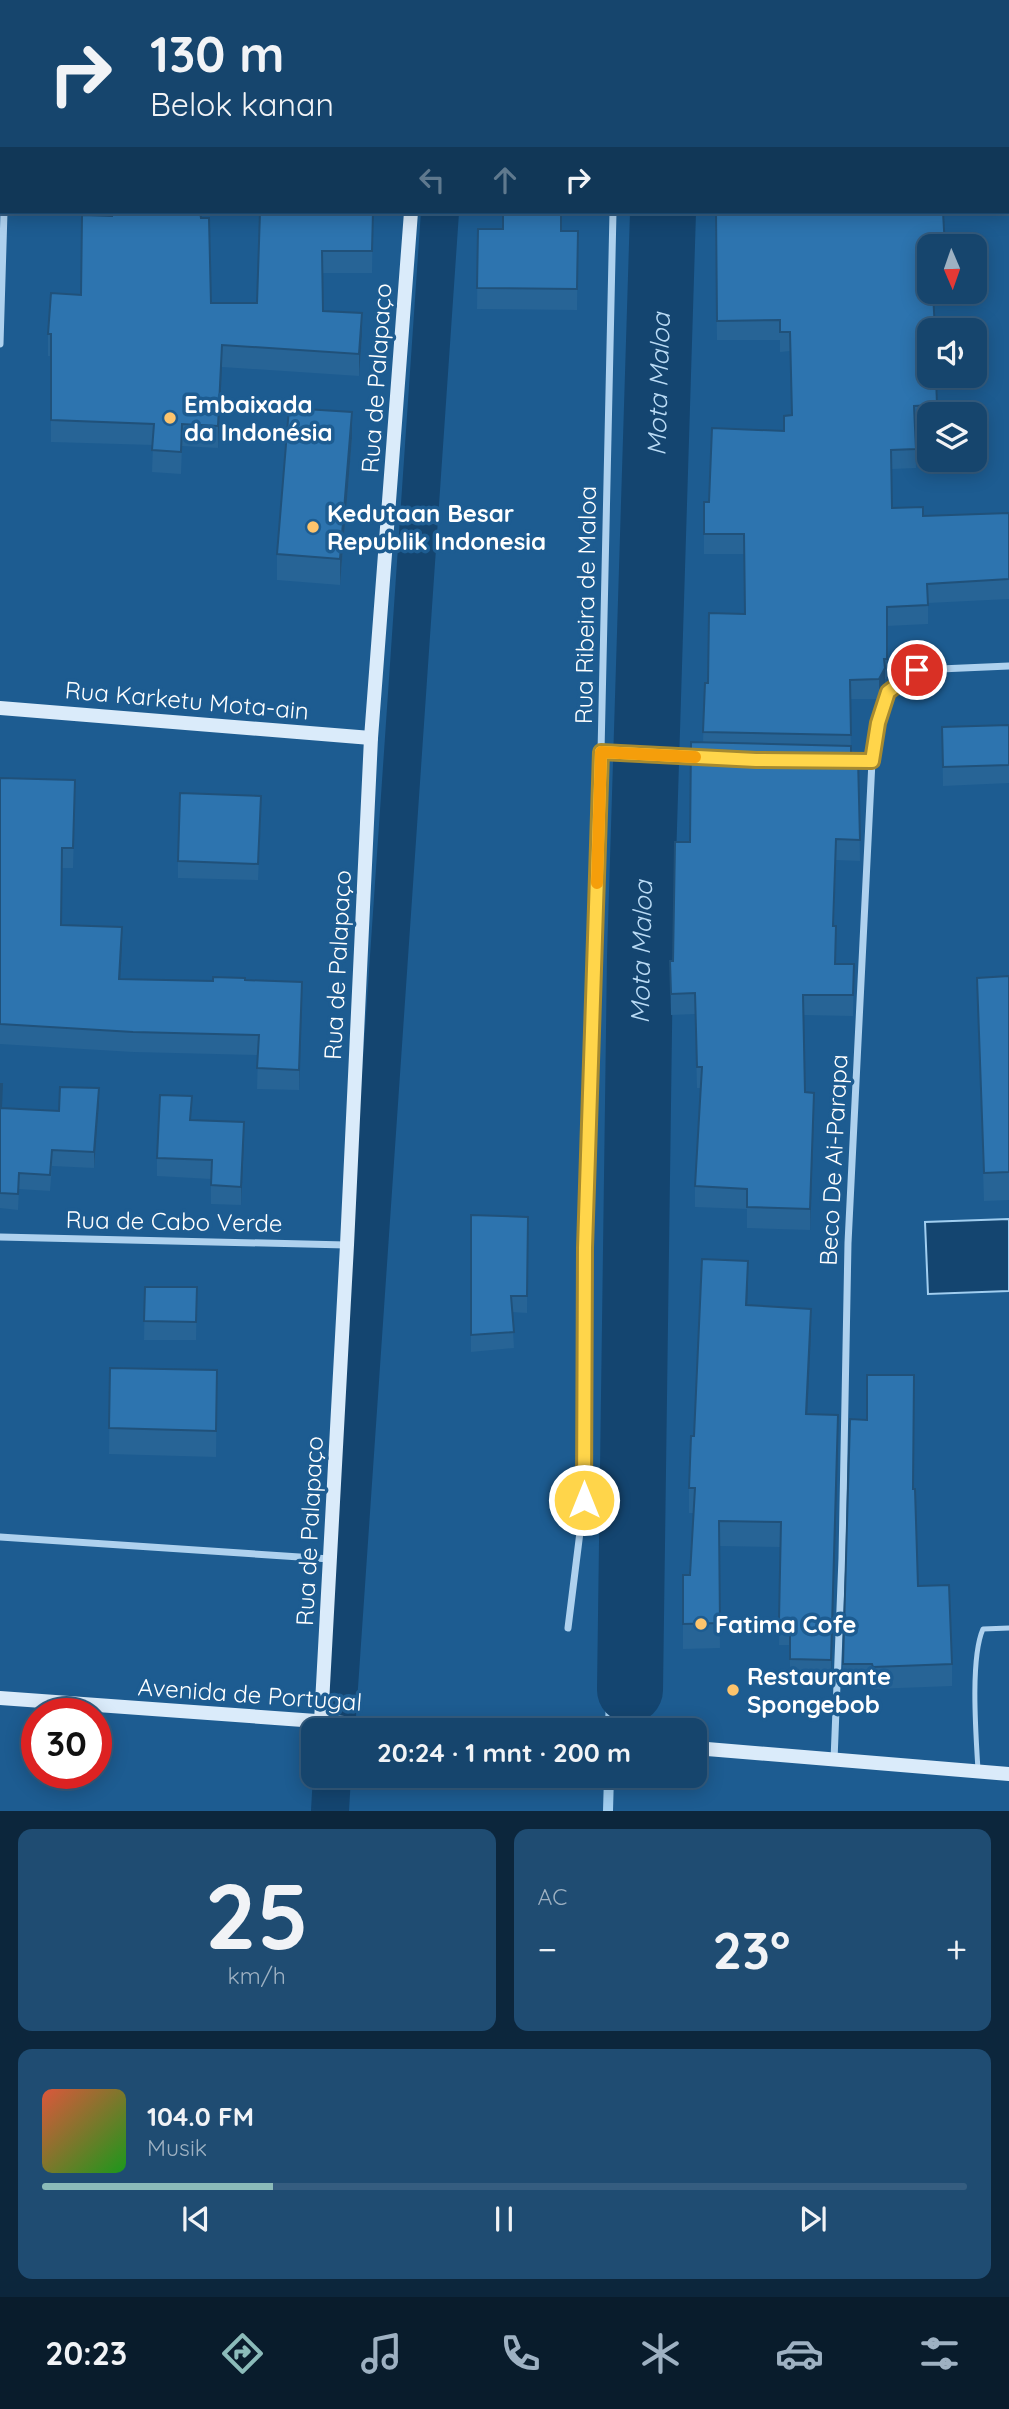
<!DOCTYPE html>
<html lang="id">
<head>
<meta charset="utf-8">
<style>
  body { margin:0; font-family:Quicksand,sans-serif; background:#1f4c72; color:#f1f3f6; height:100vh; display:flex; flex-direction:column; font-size:26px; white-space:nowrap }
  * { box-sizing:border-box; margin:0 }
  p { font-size:23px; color:#9eb1c2 }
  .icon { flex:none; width:38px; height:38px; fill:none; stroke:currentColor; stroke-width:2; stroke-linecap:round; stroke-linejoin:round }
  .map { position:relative; height:1811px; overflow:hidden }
  .drawer { display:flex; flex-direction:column; gap:18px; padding:18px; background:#0c263c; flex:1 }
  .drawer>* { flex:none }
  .hud { position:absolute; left:0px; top:0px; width:1010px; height:214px; box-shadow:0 4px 18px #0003,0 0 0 2px #355d80; background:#16456d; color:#f1f3f6; overflow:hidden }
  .needle { width:46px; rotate:178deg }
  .buttons { position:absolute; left:917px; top:234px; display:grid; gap:14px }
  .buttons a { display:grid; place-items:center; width:70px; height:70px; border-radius:14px; background:#16456d; box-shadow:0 4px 18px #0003,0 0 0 2px #355d80; font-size:35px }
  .speed { position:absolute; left:21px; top:1698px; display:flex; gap:14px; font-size:35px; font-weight:700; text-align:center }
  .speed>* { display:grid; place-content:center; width:91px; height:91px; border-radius:50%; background:#16456d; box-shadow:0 4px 18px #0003,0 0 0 2px #355d80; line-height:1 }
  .speed .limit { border:10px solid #d22; background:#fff; color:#111 }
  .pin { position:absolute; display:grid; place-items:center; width:60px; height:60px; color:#fff; margin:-30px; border:4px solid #fff; border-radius:50%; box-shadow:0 2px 7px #0007 }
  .me { position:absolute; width:77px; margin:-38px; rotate:0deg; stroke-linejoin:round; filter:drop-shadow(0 0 5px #0008) }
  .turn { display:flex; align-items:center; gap:24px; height:147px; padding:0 35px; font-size:32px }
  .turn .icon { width:91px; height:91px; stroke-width:2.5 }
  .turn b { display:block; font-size:49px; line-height:60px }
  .lanes { display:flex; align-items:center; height:66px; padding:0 35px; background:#0003; justify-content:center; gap:35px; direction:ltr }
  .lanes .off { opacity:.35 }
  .big { font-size:52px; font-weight:800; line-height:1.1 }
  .drawer .widget { flex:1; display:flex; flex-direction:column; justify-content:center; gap:10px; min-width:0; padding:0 24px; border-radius:14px; background:#1f4c72 }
  .drawer .dial { align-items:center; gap:0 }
  .dial b { font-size:91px; line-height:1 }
  .song { display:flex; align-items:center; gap:21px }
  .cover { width:84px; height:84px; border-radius:10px; background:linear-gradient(135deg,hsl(10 70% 55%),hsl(120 70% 35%)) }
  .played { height:7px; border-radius:4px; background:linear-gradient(90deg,#8bbbb9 25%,#355d80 25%) }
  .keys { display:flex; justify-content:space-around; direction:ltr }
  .heat { display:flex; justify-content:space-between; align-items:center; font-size:38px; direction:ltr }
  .drawer .tiles { flex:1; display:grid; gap:18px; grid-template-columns:1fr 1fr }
  .widget:last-child { grid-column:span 2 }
  .trip { position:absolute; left:301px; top:1718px; width:406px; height:70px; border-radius:14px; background:#16456d; box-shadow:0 4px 18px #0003,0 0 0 2px #355d80; font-weight:800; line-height:70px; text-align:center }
  .tab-bar { display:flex; height:112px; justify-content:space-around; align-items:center; background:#091c2c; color:#9eb1c2 }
  .tab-bar .icon { width:49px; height:49px }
  .tab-bar .selected { color:#8bbbb9 }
  .tab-bar b { font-size:32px; color:#f1f3f6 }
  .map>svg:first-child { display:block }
  .water { fill:#144570; stroke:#a1cef0; stroke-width:2 }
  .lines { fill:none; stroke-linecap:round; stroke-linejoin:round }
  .stream { stroke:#a1cef0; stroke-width:10 }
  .canal { stroke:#144570; stroke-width:38 }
  .river { stroke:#144570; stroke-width:66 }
  .lane { stroke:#aed1ee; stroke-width:5 }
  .street { stroke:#aed1ee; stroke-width:7 }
  .secondary { stroke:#daebfa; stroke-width:14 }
  .wall { fill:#276496 }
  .shaded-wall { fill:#20517a }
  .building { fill:#2d74af; stroke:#20517a; stroke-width:2 }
  .route-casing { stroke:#a68a30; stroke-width:18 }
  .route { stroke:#ffd54a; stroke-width:12 }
  .slow { stroke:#f59e0b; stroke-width:12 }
  .poi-dot { fill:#fdc46c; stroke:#1d5c91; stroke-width:2.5 }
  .labels { text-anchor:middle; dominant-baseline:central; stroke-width:7; stroke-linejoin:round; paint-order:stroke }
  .street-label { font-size:24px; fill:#fff; stroke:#1d5c91 }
  .poi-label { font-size:24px; font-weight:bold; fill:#fff; stroke:#1d5c91; text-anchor:start }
  .water-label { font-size:26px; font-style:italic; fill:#badbf5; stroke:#1d5c91 }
</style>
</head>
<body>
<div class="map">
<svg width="1009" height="1811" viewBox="0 0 1009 1811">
  <rect width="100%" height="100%" fill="#1d5c91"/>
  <!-- water -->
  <path class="water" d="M1009,1219V1291L928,1294L925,1222Z"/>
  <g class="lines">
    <!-- stream -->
    <g class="stream">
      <path d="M652,2V0"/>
      <path d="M610,1731L647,212"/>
      <path d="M608,1811L609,1776"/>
    </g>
    <!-- canal -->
    <g class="canal">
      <path d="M454,2V0"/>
      <path d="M336,1731L440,212"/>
      <path d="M330,1811L332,1776"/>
    </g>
    <!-- river -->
    <g class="river">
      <path d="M669,2V0"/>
      <path id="s1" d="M630,1690L640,957L663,212"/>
    </g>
    <!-- lane -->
    <path class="lane" d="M978,1770C976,1736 970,1658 983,1629L1009,1628"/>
    <!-- street -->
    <g class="street">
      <path d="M10,2V0"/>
      <path d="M618,2V0"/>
      <path d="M0,344L4,212"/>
      <path d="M601,752L698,757"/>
      <path d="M0,1237L346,1245"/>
      <path d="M0,1537L330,1559"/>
      <path d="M568,1628L584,1500L585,1248L601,752L613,212"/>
      <path d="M834,1760L842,1558L848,1243L872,761L878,723L888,692L917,670L1009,666"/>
    </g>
    <!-- secondary -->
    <g class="secondary">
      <path d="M427,2V0"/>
      <path d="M0,708L371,738"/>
      <path d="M0,1698L455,1731"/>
      <path d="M321,1722L347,1245L371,738L411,212"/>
      <path d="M695,1748L1009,1774"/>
    </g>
  </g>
  <!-- wall -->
  <g class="wall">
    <rect x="462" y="0" width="121" height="2"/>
    <path d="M373,212L372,273H322L323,311L362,335L359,376L222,367L218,448L182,446L181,474L152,472L153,445L51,442V356H48V334L81,295L111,216L201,218L211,303H257Z"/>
    <path d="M715,212L929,247L936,376L937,415H929V425H915L916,468L892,469V508L923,516L1009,513V599L928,603V624L887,626V679H885V687L879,699H850L851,758H858L860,861L836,860L834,926L835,964H854L853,1016L803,1015L805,1092L814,1113L810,1230L747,1228V1209L695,1207V1186L701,1088H697L695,1014L671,1015L670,961H673L703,742L705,683H708L745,614L744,554H704V502H709L784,431L792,415L790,351L780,352V340H717Z"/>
    <path d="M478,229L578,231L577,310L477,309Z"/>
    <path d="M352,438L340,585L277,580V554Z"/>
    <path d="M1009,725V783L943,786L942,727Z"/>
    <path d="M0,778L75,801L73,868H62L61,925L122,948L120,979L213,981L245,980L302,1002L299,1090L257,1089L258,1055L133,1052L0,1044Z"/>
    <path d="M261,813L258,880L178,878V861Z"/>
    <path d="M1009,976V1200L984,1201L977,978Z"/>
    <path d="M0,1084L1,1108L59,1111L99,1104L94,1168L52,1166L50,1191L19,1189L18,1210L0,1208Z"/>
    <path d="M192,1120L244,1140L241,1205L211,1204V1179L157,1176V1158Z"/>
    <path d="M471,1215L528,1217L527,1313L512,1312L514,1348L471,1352Z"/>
    <path d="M748,1286L747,1305L811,1334L807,1414L838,1441L831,1685L790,1684V1645H779L781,1547L719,1546L720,1648L683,1649V1575H690L693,1513H689V1488L694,1436Z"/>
    <path d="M145,1287H197L196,1340H144Z"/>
    <path d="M110,1368L217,1370L216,1457L109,1454Z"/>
    <path d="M867,1420L913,1489L918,1586L952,1664V1686L873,1689L872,1686L843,1685V1664Z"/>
  </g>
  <!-- shaded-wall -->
  <g class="shaded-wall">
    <path d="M362,313V335L359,376V354Z"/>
    <path d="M222,345V367L218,448V426Z"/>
    <path d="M352,412V438L340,585V559Z"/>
    <path d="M885,668V687L879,699V679Z"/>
    <path d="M122,927V948L119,999V979Z"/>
    <path d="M302,982V1002L299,1090V1070Z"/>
    <path d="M99,1088V1104L94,1168V1152Z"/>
    <path d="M814,1093V1113L810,1230V1209Z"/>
    <path d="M244,1122V1140L241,1205V1187Z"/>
    <path d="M748,1261V1286L746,1330V1305Z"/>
    <path d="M811,1309V1334L806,1439V1414Z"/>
    <path d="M838,1415V1441L831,1685V1660Z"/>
  </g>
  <!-- building -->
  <g class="building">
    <rect x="71" y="0" width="88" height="2"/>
    <rect x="277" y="0" width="112" height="2"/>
    <rect x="489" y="0" width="94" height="2"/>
    <path d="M730,0H892V2H731Z"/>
    <path d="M112,212H200L201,218H209L211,303H257L260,212H373L372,251H322L323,311L362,313L359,354L222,345L218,426L182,424L181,452L152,450L154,424L51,420V334H48L51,293L81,295L82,215L112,216Z"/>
    <path d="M503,212H561V231H578L577,289L477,288L478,229H503Z"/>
    <path d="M716,212H943L945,247H929V292H933L935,331H929V376H936L937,405L914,406L916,449L891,450L892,508L923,507V516L1009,513V579L927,584L928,605L887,607V659H884L885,668L879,679L850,680L851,735L703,732L705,683H708L709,613L745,614L744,534H704V502H709L712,428L784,431V416L792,415L790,332H780V320L717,321Z"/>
    <path d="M289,408L352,412L340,559L277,554Z"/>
    <path d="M1009,725V765L943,767L942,727Z"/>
    <path d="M691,742L851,746V758H858L860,840L836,839L833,926H836L835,964H854L853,995H803L805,1092L814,1093L810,1209L747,1207V1189L695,1186L702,1067H697L695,993L671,994L670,961H673L675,842H690Z"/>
    <path d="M0,778L75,780L73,848H62L61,925L122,927L119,979L213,981V977L245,978V980L302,982L299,1070L257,1068L259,1035L133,1032L0,1024Z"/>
    <path d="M180,793L261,796L258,864L178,861Z"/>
    <path d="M1009,976V1172L984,1173L977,978Z"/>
    <path d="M0,1084H2L1,1108L59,1111L60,1087L99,1088L94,1152L52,1150L50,1175L19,1173L18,1194L0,1193Z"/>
    <path d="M160,1095L192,1096L190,1120L244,1122L241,1187L211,1185L212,1160L157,1158Z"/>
    <path d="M471,1215L528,1217L527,1296H511L514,1332L471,1335Z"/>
    <path d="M702,1259L748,1261L746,1305L811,1309L806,1414L838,1415L831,1660L790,1659V1620H779L781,1522L719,1521L720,1623L683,1624V1575H690L695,1488H689L691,1436H694Z"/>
    <path d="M145,1287H197L196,1322L144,1321Z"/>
    <path d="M110,1368L217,1370L216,1431L109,1428Z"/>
    <path d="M867,1375H914L913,1489H915L918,1586L949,1585L952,1664L873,1667L872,1664H843L850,1419L867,1420Z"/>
  </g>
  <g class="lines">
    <!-- route casing -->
    <g class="route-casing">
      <path id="route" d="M584,1500L585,1248L601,752L756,760L872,761L878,723L888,692L917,670"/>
    </g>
    <!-- route -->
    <use href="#route" class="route"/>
    <!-- slow -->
    <path class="slow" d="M597,883L601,752L695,757"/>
  </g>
  <!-- markers -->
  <g class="poi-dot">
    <circle cx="170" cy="418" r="7"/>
    <circle cx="313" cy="527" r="7"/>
    <circle cx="701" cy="1624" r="7"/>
    <circle cx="733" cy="1690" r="7"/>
  </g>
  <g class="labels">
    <!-- street labels -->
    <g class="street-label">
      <text transform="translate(376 378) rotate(-86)">Rua de Palapaço</text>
      <text transform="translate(585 605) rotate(-89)">Rua Ribeira de Maloa</text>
      <text transform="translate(187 700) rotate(5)">Rua Karketu Mota-ain</text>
      <text transform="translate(337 965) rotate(-87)">Rua de Palapaço</text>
      <text transform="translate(833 1160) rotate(-87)">Beco De Ai-Parapa</text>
      <text transform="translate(174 1221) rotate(1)">Rua de Cabo Verde</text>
      <text transform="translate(309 1531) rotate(-87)">Rua de Palapaço</text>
      <text transform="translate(250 1694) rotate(4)">Avenida de Portugal</text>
    </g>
    <!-- poi labels -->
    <g class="poi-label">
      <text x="184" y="404">Embaixada<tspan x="184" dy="28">da Indonésia</tspan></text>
      <text x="327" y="513">Kedutaan Besar<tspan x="327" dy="28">Republik Indonesia</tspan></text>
      <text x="715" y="1624">Fatima Cofe</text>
      <text x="747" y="1676">Restaurante<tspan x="747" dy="28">Spongebob</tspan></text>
    </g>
    <!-- water labels -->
    <g class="water-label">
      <text stroke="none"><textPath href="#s1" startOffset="1306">Mota Maloa</textPath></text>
      <text stroke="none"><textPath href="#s1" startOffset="738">Mota Maloa</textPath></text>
    </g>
  </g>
</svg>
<div class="buttons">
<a><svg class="needle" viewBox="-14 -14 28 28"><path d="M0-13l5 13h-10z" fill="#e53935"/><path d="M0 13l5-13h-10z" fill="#9eb1c2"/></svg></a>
<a><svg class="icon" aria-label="sound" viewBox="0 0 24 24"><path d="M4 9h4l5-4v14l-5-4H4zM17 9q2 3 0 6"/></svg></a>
<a><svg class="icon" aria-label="layers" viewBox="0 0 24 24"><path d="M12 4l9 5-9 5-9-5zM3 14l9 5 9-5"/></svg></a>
</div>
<div class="speed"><div class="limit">30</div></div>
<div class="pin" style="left:917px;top:670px;background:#d93025"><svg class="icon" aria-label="arrive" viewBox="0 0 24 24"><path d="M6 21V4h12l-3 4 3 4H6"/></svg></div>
<svg class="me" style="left:584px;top:1500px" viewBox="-20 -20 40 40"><circle r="17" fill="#ffd54a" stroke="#fff" stroke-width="3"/><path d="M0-11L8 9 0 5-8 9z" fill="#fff"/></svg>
<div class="trip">20:24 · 1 mnt · 200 m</div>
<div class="hud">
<div class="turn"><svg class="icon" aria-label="right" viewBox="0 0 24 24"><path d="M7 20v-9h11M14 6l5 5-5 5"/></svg><div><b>130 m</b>Belok kanan</div></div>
<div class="lanes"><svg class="icon off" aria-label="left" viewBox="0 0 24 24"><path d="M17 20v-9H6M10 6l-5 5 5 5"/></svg><svg class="icon off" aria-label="ahead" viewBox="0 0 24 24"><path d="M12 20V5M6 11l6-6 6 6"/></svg><svg class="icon" aria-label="right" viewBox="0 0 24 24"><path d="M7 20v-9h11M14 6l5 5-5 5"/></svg></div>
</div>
</div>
<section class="drawer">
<div class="tiles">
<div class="widget dial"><b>25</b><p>km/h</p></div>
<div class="widget"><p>AC</p>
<div class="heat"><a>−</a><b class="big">23°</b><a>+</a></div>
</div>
<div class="widget">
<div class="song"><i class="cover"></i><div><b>104.0 FM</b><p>Musik</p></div></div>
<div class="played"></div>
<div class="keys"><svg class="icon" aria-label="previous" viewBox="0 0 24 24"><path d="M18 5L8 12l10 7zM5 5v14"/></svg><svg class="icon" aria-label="pause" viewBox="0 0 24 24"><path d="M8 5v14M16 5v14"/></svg><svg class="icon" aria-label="next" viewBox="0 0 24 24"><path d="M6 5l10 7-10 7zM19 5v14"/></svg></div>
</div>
</div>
</section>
<nav class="tab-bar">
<b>20:23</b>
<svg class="icon selected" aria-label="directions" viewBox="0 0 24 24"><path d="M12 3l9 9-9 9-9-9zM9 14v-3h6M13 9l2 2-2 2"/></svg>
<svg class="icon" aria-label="music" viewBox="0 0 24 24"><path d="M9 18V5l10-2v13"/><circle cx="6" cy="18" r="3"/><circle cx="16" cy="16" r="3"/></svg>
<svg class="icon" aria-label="phone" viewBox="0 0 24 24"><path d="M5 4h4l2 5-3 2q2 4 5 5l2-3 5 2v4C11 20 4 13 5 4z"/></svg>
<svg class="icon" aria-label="climate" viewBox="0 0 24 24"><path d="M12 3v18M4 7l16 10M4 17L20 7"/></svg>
<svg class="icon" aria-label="car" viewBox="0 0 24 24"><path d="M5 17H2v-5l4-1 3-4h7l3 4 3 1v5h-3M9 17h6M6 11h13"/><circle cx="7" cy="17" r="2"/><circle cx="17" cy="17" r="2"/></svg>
<svg class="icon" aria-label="filters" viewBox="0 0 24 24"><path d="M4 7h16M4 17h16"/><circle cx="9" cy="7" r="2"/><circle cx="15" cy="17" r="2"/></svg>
</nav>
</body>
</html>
